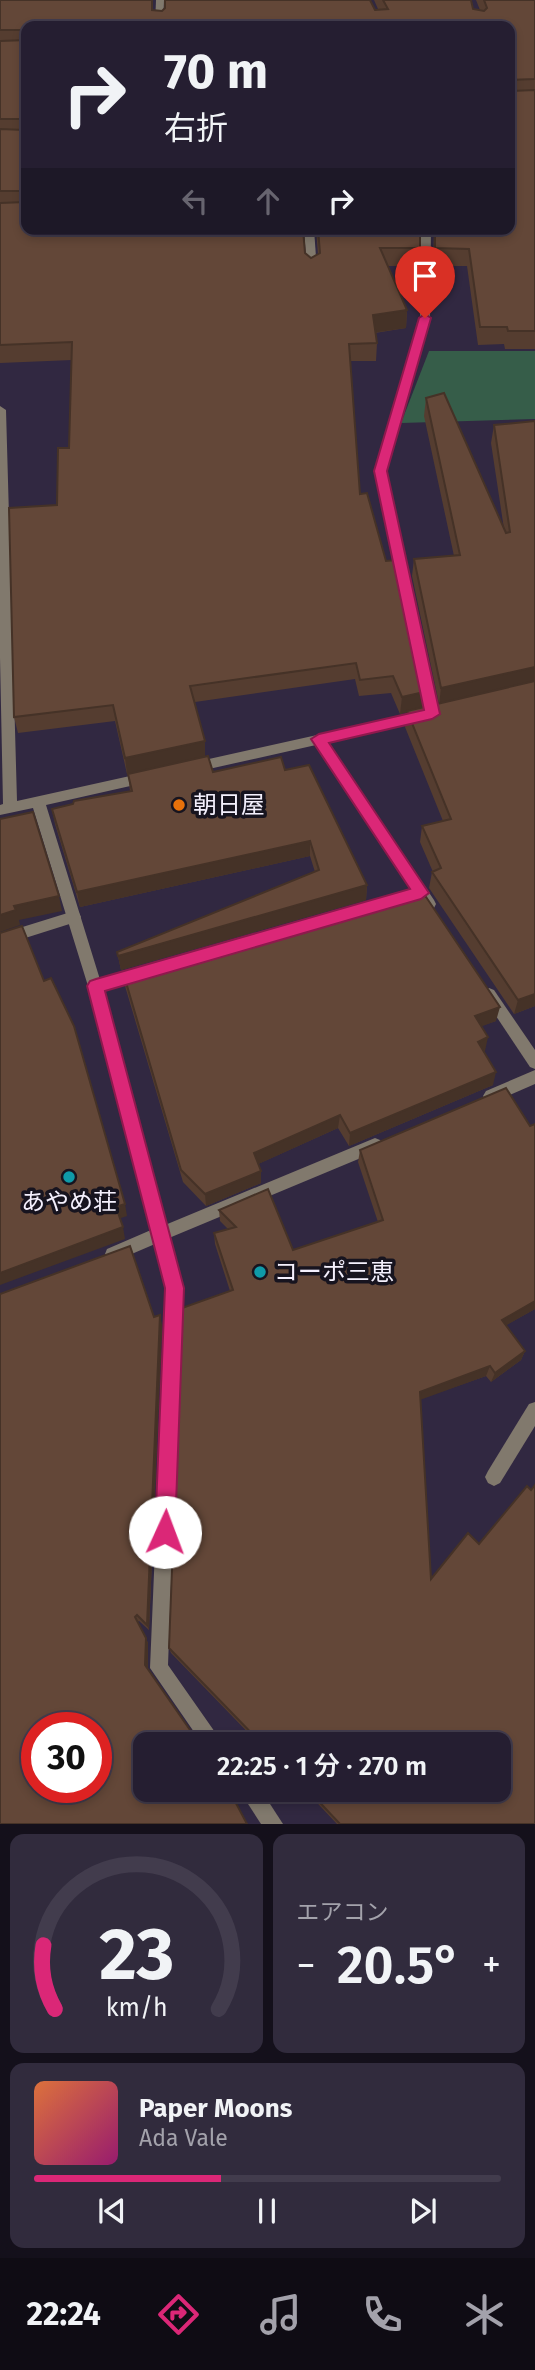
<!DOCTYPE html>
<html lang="ja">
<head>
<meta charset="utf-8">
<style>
  body { margin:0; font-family:"Fira Sans","Noto Sans JP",sans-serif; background:#312b3d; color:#f1f3f6; height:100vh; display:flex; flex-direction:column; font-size:26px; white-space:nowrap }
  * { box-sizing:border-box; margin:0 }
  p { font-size:23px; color:#a3a2ab }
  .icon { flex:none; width:38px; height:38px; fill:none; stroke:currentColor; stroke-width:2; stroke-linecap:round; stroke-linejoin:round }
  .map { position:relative; height:1824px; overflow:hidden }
  .drawer { display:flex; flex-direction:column; gap:10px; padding:10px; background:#14101b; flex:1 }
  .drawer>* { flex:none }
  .banner { position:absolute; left:21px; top:21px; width:494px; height:214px; border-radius:14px; box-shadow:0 4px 10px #0003,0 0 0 2px #423c4d; background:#251e31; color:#f1f3f6; overflow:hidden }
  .speed { position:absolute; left:21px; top:1712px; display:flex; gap:14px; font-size:35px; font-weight:700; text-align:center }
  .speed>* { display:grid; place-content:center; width:91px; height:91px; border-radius:50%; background:#251e31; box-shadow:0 4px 10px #0003,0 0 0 2px #423c4d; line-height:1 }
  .speed .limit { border:10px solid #d22; background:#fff; color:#111 }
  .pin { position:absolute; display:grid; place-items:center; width:60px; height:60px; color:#fff; margin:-72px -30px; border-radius:50% 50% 50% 0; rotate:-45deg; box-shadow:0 0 7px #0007 }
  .pin .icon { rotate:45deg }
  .me { position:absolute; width:77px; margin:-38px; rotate:2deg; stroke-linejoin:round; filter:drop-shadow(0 0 5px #0008) }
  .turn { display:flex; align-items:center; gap:24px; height:147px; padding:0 28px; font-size:32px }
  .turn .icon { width:91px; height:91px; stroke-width:2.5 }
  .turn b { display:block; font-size:49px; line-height:60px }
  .lanes { display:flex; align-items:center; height:66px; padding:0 28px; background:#0003; justify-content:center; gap:35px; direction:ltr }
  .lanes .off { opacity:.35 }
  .big { font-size:52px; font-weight:600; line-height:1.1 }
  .drawer .card { flex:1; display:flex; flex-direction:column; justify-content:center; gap:10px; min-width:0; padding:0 24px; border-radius:14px; background:#312b3d }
  .drawer .dial { align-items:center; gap:0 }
  .dial svg { height:182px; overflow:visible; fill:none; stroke:#423c4d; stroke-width:7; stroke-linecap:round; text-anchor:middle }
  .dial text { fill:#f1f3f6; stroke:none }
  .song { display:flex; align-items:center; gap:21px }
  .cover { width:84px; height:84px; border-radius:10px; background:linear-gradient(135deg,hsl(20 70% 55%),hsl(320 70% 35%)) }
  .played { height:7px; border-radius:4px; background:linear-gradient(90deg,#db2777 40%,#423c4d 40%) }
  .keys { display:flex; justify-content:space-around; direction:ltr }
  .heat { display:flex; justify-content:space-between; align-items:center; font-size:38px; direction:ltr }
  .drawer .tiles { flex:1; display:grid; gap:10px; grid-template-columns:1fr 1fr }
  .card:last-child { grid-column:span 2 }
  .trip { position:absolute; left:133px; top:1732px; width:378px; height:70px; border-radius:14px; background:#251e31; box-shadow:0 4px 10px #0003,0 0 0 2px #423c4d; font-weight:600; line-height:70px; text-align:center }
  .tabs { display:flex; height:112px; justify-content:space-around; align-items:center; background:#0f0c14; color:#a3a2ab }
  .tabs .icon { width:49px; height:49px }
  .tabs .current { color:#db2777 }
  .tabs b { font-size:32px; color:#f1f3f6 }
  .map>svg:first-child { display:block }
  .green { fill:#365d49 }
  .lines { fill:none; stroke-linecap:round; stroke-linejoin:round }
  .lane { fill:#81796d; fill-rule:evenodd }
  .street { fill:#81796d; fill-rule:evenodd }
  .wall { fill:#553d30 }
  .shaded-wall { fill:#453227 }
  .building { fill:#634738; stroke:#453227; stroke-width:2; fill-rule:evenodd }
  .route { fill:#db2777; stroke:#8e194d; stroke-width:2 }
  .food-dot { fill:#e8710a; stroke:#17141f; stroke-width:2.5 }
  .culture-dot { fill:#0f9aa8; stroke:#17141f; stroke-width:2.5 }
  .labels { text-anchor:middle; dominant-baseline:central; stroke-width:7; stroke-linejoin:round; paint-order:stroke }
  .poi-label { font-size:24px; fill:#f4f0fd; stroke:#17141f; text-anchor:start }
</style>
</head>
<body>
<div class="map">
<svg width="535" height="1824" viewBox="0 0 535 1824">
  <rect width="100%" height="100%" fill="#312841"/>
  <!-- green -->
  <path class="green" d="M429,351H535V419L401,423Z"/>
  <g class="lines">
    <!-- lane -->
    <g class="lane">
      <path d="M156,0H164L163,26H155Z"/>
      <path d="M74,911L79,913L81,917L79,921L0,946V934Z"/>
      <path d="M141,967L146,969L148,973L146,977L95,992L90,990L88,986L90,982Z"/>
      <path d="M535,1402V1426L500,1483L494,1486L488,1483L485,1477L488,1471L529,1404Z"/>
    </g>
    <!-- street -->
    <g class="street">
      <path d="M304,229H314L317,271L312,274L307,271Z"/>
      <path d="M421,229H431L430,318L387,471L438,714L432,719L328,742L434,900L436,904L434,908H424L316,745L191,773L184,768L191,763L425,711L375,471L420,318Z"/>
      <path d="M0,406L6,410L17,801L148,772L155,777L148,782L46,805L102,986L165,1225L375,1138L380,1140L383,1145L380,1150L169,1238L182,1288L168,1665L224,1745H203L150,1668L166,1288L155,1244L113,1262L107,1259L105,1254L107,1249L151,1230L88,986L33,808L0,815V805L3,804L0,658Z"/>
      <path d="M489,988L494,990L535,1050V1069L530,1067L484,998L482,994L484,990Z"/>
      <path d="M535,1070V1084L491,1103L486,1101L483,1096L486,1091Z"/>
      <path d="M239,1790H261L283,1824H261Z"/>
    </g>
  </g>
  <!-- wall -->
  <g class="wall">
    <path d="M0,0H153V10L162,11L378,9L374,0H471L473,9L480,10L476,0H535V349H505L504,344L478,345L467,266H433L434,229H509L26,26L311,258L318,254L316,229H420L418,266H388L407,310L406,328L375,333L377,343L376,361H350L360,494L424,692L422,708L439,704L412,576L414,559L454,556L424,416L426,398L504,529L491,443L494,425L535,421V1006L514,1014L429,888L432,872H433L420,842L422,826L443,821L405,727L407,712L400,714L391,693L359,696L355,679L195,702L205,757L213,772L285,770L367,885L366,900L121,970L117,952L315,872L310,856L80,907L55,824L52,809L130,791L128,774H127L115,721L18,733L14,717L69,448L72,360L0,363Z"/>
    <path d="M123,972L496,1021L481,1026L484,1051L493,1085L349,1146L338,1128L258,1164L261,1183L206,1206L183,1182L125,986Z"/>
    <path d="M360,1150L535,1309L506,1325L525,1351L521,1360L491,1382L486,1376L420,1399L431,1579L535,1824H337L305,1790H499V1745H260L171,1653L169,1648L230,1291L215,1244L214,1233L228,1229L220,1221L219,1210L293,1250L378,1222L358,1162Z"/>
    <path d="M154,1317L162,1325L149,1630L139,1621L137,1622L148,1643V1668L0,1824Z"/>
  </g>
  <!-- shaded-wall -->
  <g class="shaded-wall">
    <path d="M407,310L406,328L372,333L373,315Z"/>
    <path d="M535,667V681L439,705L441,688Z"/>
    <path d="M424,692L422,709L400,714L402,697Z"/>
    <path d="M205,741V757L127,774L125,758Z"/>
    <path d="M310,841V856L80,907L77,892Z"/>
    <path d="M367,885L366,900L121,970L118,956Z"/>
    <path d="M59,896L62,911L19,920L20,925L0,932V915L14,906Z"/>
    <path d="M535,994V1006L514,1014L518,1000Z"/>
    <path d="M500,1007L496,1021L472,1030L475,1016Z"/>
    <path d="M488,1037L485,1051L475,1055L478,1042Z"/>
    <path d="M496,1072L493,1085L349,1146L350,1133Z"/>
    <path d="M340,1115L338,1128L254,1166V1153Z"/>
    <path d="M261,1171V1183L206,1206L205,1194Z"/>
    <path d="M125,1204L127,1216L118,1219L116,1207Z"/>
    <path d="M123,1227L125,1239L0,1285V1273Z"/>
    <path d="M535,1301V1309L498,1330L502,1320Z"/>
    <path d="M160,1315L162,1325L149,1630L147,1625Z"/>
    <path d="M525,1351L521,1360L491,1382L495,1373Z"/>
    <path d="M490,1366L486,1376L417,1401L420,1392Z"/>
    <path d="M146,1638L148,1643V1669L145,1665Z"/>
  </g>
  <!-- building -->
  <g class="building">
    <path d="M0,0H152V10L162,11L165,8V0H370L375,10L388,9L383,0H471L473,9L484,11L487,8L484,0H535V79L509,80V83V26H26V32L24,30H0Z"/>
    <path d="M26,33V229H303L305,253L311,258L320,253L318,229H420V248H380L407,310L373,315L377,343L349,344L360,494L367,493L386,561L396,560L424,692L402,697L393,676L360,680L356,663L190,686L205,741L125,758L113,705L14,717L9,508L57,505L58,448H69L72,342L0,345V203L25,202L26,194L23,191H0V129L24,130L26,121L24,119H0V41L26,40Z"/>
    <path d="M509,89L511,91L535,90V331H508L507,327H480L469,249L435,248V229H509Z"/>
    <path d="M444,393L506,533L510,532L494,425L535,421V667L441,688L414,559L460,555L426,398Z"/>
    <path d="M535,681V994L518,1000L432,872L441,868L422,826L451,819L407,711Z"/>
    <path d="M208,756L213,772L281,757L285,770L309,765L367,885L118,956L117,952L319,870L310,841L77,892L52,809L73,804L74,801L132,791L128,774Z"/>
    <path d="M33,812L59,896L14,906L16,910L0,915V819Z"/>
    <path d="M420,888L500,1007L475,1016L488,1037L478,1042L496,1072L350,1133L340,1115L254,1153L261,1171L205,1194L181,1170L123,972Z"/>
    <path d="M22,926L44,981L51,978L74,1026L125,1204L116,1207L123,1227L0,1273V933Z"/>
    <path d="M506,1088L530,1126L535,1124V1301L502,1320L525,1351L495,1373L490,1366L420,1392L431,1579L468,1533L479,1544L527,1486L531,1490L535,1485V1824H340L308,1790H499V1745H263L169,1648L182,1308L233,1290L214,1233L236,1227L219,1210L268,1189L293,1250L383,1220L360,1150Z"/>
    <path d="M130,1246L154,1317L160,1315L147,1625L137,1615L135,1617L146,1638L145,1665L199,1743L204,1745H145V1790H229L247,1824H0V1294ZM37,1727H96V1787H37Z"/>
  </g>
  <!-- route -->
  <path class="route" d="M425,314L431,318L387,471L440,714L432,719L329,743L429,893L421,899L105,991L184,1288L175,1532L172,1539L165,1542L158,1539L155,1532L165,1288L87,986L90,981L96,979L410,889L311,739L319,734L424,710L374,471L419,318Z"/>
  <!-- markers -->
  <circle class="food-dot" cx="179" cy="805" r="7"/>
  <g class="culture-dot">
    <circle cx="69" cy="1177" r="7"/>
    <circle cx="260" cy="1272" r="7"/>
  </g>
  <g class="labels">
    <!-- poi labels -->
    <g class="poi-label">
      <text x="193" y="805">朝日屋</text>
      <text x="69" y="1202" text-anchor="middle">あやめ荘</text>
      <text x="274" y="1272">コーポ三恵</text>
    </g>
  </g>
</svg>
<div class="speed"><div class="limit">30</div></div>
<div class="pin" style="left:425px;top:318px;background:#d93025"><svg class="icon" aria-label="arrive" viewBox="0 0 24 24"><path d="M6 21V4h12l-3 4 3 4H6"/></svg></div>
<svg class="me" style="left:165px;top:1532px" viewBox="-20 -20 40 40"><circle r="19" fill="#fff"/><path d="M0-13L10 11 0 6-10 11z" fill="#db2777"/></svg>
<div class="trip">22:25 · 1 分 · 270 m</div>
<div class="banner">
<div class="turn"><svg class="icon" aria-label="right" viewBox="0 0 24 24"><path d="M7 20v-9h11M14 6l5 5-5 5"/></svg><div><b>70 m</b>右折</div></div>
<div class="lanes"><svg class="icon off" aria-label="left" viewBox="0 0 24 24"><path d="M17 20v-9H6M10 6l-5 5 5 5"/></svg><svg class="icon off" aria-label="ahead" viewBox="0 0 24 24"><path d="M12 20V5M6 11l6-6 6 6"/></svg><svg class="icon" aria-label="right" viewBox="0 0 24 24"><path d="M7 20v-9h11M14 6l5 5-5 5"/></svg></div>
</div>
</div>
<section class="drawer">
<div class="tiles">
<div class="card dial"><svg viewBox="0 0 100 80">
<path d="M14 69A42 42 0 1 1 86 69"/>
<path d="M14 69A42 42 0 0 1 9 41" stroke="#db2777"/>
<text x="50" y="56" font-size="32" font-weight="700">23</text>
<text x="50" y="72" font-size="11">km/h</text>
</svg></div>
<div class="card"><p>エアコン</p>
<div class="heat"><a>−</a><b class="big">20.5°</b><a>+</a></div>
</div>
<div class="card">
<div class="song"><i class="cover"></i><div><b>Paper Moons</b><p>Ada Vale</p></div></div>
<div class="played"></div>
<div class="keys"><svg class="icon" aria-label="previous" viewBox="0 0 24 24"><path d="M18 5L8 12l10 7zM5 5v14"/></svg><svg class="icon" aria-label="pause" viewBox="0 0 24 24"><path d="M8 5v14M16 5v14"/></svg><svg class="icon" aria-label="next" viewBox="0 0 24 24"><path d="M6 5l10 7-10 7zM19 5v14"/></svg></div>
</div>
</div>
</section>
<nav class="tabs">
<b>22:24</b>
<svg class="icon current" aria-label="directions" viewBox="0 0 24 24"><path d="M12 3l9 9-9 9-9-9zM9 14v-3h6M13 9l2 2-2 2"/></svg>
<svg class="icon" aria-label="music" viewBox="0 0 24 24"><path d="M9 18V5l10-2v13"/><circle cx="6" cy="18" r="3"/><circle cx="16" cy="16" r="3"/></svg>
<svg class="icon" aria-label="phone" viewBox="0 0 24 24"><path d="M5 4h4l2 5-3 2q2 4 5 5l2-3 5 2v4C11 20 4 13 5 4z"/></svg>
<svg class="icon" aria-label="climate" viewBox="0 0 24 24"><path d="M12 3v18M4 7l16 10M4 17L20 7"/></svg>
</nav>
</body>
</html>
